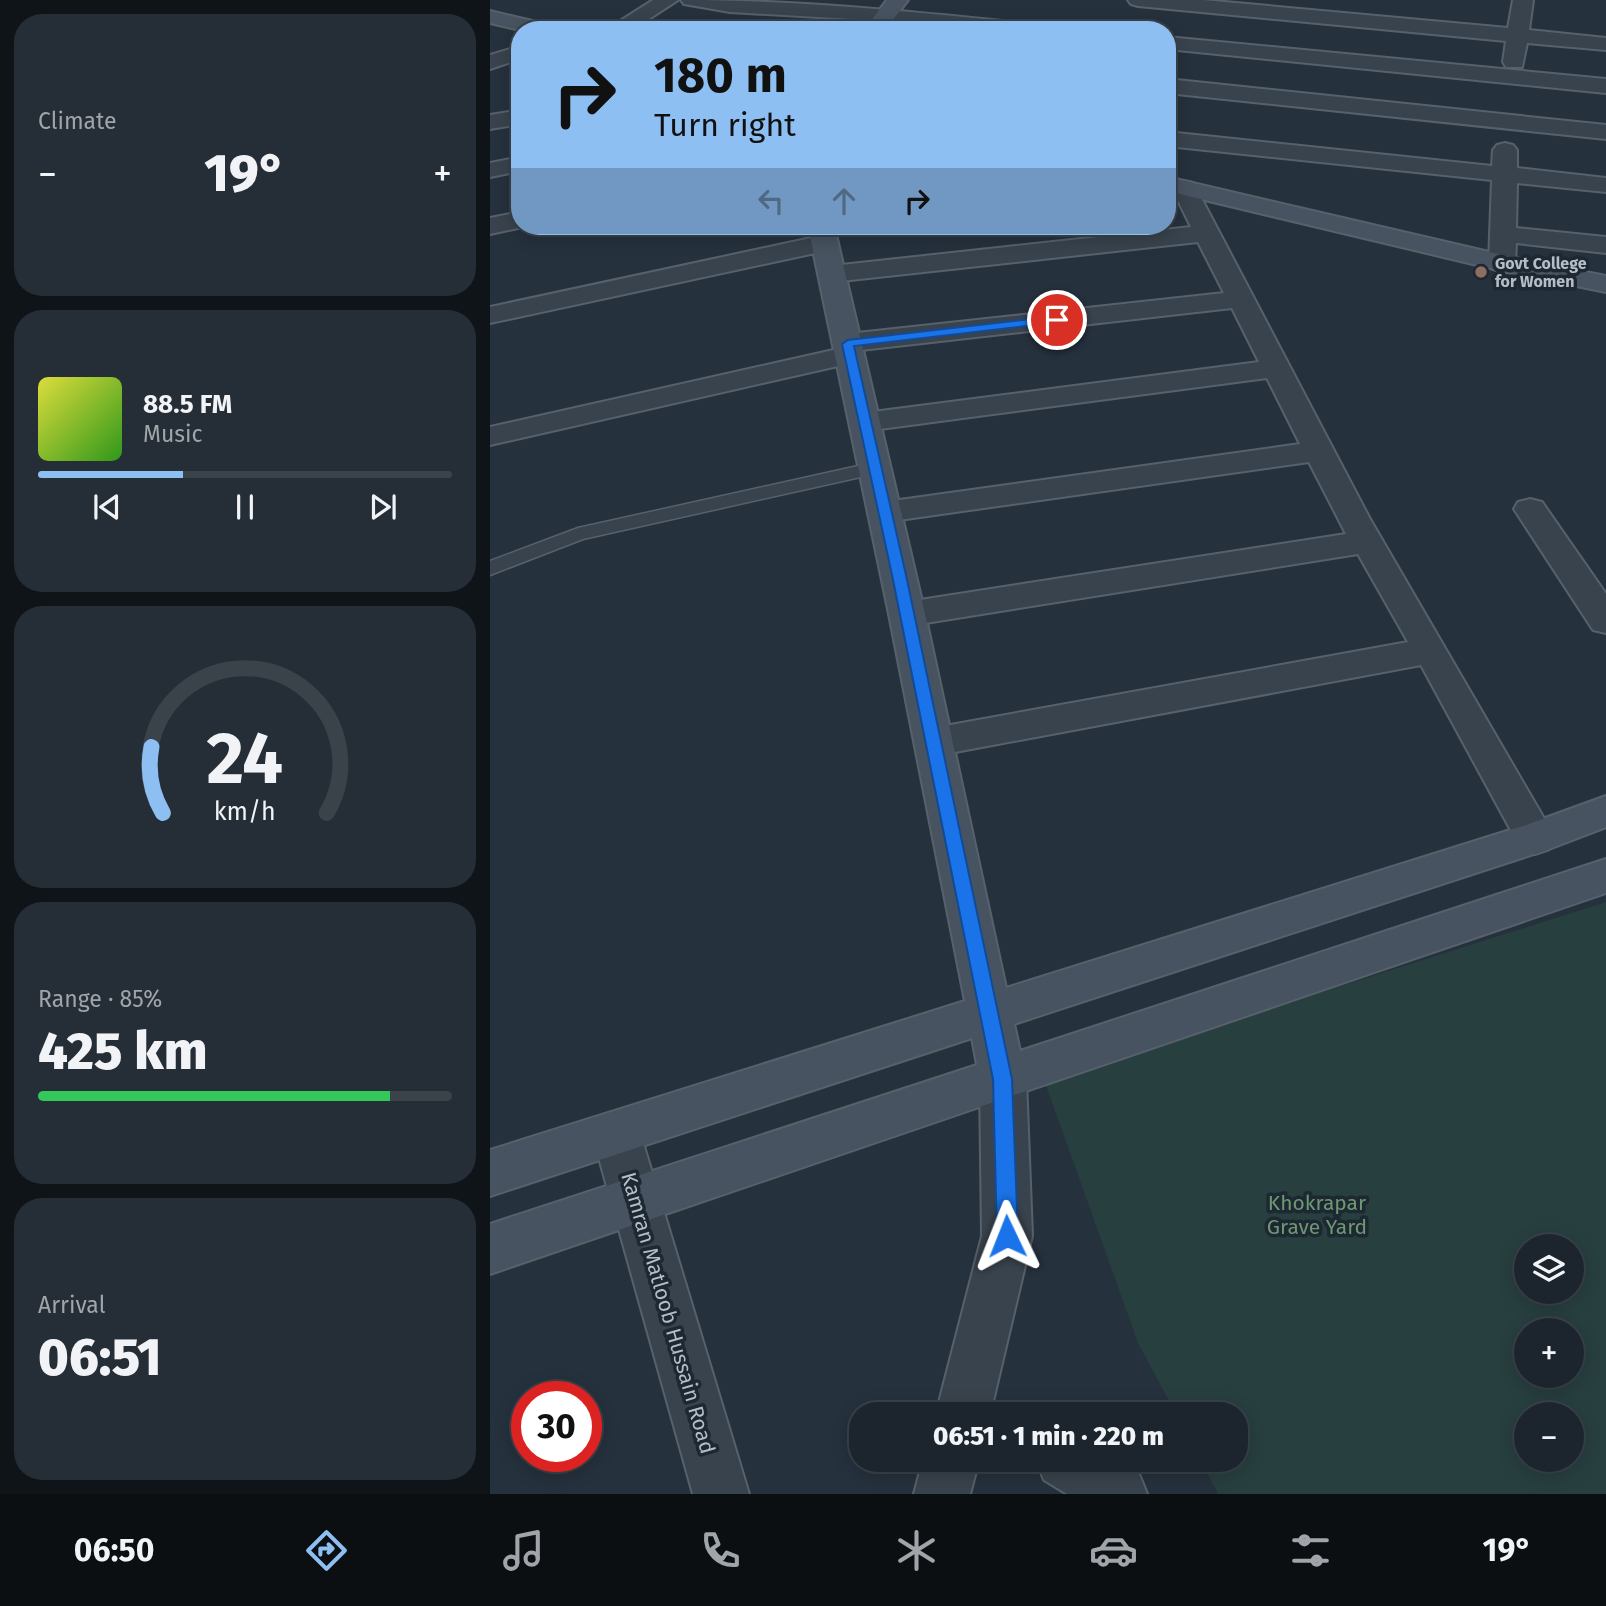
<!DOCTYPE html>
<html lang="en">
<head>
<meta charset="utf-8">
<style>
  body { margin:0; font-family:"Fira Sans",sans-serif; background:#252d36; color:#f1f3f6; height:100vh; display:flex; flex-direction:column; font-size:26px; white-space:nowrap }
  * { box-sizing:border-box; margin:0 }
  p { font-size:23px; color:#a0a5aa }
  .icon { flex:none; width:38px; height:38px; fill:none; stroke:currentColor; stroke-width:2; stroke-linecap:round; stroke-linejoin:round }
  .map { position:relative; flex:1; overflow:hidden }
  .details { display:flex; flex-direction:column; gap:14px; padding:14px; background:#0f1419; width:490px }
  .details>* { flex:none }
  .hud { position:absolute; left:21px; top:21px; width:665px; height:214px; border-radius:28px; box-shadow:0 4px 18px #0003,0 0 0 2px #3a424a; background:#8ebff3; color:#111; overflow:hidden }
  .controls { position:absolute; left:1024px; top:1234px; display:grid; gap:14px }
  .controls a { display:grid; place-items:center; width:70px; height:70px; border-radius:50%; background:#1c252e; box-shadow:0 4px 18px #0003,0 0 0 2px #3a424a; font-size:35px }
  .speed { position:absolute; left:21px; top:1381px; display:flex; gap:14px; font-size:35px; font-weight:700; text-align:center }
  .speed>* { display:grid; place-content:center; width:91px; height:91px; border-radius:50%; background:#1c252e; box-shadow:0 4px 18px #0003,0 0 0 2px #3a424a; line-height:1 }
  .speed .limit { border:10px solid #d22; background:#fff; color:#111 }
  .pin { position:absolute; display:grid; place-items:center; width:60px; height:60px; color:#fff; margin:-30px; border:4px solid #fff; border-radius:50%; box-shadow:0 2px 7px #0007 }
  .me { position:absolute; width:77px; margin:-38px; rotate:358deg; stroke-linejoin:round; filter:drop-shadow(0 0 5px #0008) }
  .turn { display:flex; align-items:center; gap:24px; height:147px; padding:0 28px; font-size:32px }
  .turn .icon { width:91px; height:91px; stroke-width:2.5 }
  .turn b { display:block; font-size:49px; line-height:60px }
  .lanes { display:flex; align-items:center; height:66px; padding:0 28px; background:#0003; justify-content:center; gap:35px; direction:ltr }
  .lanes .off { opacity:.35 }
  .big { font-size:52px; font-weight:800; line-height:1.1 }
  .details .card { flex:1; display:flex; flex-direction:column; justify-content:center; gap:10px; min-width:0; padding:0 24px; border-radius:28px; background:#252d36 }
  .details .dial { align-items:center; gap:0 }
  .dial svg { height:182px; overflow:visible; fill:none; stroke:#3a424a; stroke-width:7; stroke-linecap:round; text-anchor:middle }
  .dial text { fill:#f1f3f6; stroke:none }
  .song { display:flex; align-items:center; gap:21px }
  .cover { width:84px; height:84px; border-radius:10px; background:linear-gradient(135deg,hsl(60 70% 55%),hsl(110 70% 35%)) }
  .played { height:7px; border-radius:4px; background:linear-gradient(90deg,#8ebff3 35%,#3a424a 35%) }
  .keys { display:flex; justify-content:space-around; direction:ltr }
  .heat { display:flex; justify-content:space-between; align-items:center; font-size:38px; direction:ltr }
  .charge { height:10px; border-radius:5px; background:linear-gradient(90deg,#34c759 85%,#3a424a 0) }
  .trip { position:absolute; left:359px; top:1402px; width:399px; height:70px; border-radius:28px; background:#1c252e; box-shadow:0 4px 18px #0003,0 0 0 2px #3a424a; font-weight:800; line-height:70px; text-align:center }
  .tab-bar { display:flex; height:112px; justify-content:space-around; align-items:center; background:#0b0f12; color:#a0a5aa }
  .tab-bar .icon { width:49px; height:49px }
  .tab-bar .selected { color:#8ebff3 }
  .tab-bar b { font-size:32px; color:#f1f3f6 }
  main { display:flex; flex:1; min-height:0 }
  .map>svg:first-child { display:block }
  .green { fill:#283f3f; fill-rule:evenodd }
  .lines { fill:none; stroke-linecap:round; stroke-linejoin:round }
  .lane-casing { stroke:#57616b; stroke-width:3 }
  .street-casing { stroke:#57616b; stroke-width:4 }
  .secondary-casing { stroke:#57616b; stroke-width:4 }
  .lane { fill:#39434d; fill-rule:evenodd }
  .street { fill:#39434d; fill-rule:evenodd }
  .secondary { fill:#475360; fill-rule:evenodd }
  .route { fill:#1a73e8; stroke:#114b97; stroke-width:2 }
  .education-dot { fill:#8d6e63; stroke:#1e2832; stroke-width:2.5 }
  .labels { text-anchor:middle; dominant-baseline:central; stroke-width:7; stroke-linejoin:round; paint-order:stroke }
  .far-poi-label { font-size:16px; font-weight:bold; fill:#b5bec8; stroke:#1e2832; text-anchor:start }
  .near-park-label { font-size:21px; fill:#6d9872; stroke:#1e2832 }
  .near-street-label { font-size:21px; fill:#b5bec8; stroke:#1e2832 }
</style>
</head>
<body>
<main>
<section class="details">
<div class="card"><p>Climate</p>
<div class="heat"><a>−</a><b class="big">19°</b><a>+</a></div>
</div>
<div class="card">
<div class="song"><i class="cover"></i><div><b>88.5 FM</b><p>Music</p></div></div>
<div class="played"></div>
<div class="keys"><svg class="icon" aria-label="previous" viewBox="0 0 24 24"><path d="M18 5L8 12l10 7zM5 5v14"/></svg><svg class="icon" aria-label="pause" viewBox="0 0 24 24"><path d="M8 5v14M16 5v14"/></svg><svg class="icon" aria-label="next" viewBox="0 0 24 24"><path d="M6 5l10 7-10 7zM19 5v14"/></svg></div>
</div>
<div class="card dial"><svg viewBox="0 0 100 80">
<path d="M14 69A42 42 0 1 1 86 69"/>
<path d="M14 69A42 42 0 0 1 9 40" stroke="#8ebff3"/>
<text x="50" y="56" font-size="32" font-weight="700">24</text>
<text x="50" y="72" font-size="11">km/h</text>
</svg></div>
<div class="card"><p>Range · 85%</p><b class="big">425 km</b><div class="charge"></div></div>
<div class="card"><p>Arrival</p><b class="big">06:51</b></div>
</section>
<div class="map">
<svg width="1116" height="1494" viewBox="0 0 1116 1494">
  <rect width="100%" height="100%" fill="#25313d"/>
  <!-- green -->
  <path class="green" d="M1116,902V1494H728L710,1460H746V1414H686L648,1343L554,1080ZM1036,1246H1082V1292H1036ZM1036,1330H1082V1376H1036ZM1036,1414H1082V1460H1036Z"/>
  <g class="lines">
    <!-- lane casing -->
    <g class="lane-casing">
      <path id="lane" d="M386,462L393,464L395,468L393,472L93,539L0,575V561L88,528Z"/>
    </g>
    <!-- street casing -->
    <g class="street-casing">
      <g id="street">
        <path d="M163,0H188L142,30H116Z"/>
        <path d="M191,0C308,0 425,12 542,24L549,26L552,30H479L396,21L240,12L194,4Z"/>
        <path d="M638,0H713L1018,28L1023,0H1043L1039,30L1116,38V50L1037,43L1032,67H1016L1013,62L1016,41L648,6L641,4Z"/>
        <path d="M677,37L1116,79V93L677,49Z"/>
        <path d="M30,46V59L0,69V55Z"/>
        <path d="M677,79L1116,125V139L677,93Z"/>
        <path d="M30,110V124L0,129V115Z"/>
        <path d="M677,132L1002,166L1003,150L1007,145L1015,143L1023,145L1027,150V168L1116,178V192L1027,183L1026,228L1116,237V253L1026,243L1025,263L1021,269L1012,271L1003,269L999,263L1002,180L677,146Z"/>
        <path d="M30,157V171L0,177V163Z"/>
        <path d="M694,181L703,183L706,188L880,519L1059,827L1065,838L1059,849L1045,854L1031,849L931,665L444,756L430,752L425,742L430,732L444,728L918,642L868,554L417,626L405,622L399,614L405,606L417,602L856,534L819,462L395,522L383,519L379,512L383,505L395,502L810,444L777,378L375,431L364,428L360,422L364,416L375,413L769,362L742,308L371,350L374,355L370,361L0,445V427L348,349L344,343L348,337L358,334L734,293L708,242L342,282L332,280L329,274L332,268L342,266L701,227L682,188L685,183Z"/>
        <path d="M30,212V226H38L0,234V218Z"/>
        <path d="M335,235L344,237L348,243L344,249L0,323V307Z"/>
        <path d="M1040,499L1052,502L1116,594V633L1103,630L1024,509L1028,502Z"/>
        <path d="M513,1058L529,1064L536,1079L542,1236L500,1414H446L492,1236L490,1079L497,1064Z"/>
        <path d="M126,1111L143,1117L150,1133L259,1494H203L102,1133L109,1117Z"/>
        <path d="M433,1460H489L480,1494H424Z"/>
        <path d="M546,1460H625L649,1474L657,1494H577L554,1480Z"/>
      </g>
    </g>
    <!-- secondary casing -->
    <g class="secondary-casing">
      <g id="secondary">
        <path d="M397,0H418L395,30H374Z"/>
        <path d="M0,11L64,26L67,30H30L0,23Z"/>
        <path d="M677,177L1012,255L1116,276V292L1012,271L677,191Z"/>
        <path d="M318,226H344L435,614L516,988L1033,826L1116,796V827L1059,849L524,1024L530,1051L1116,859V893L0,1274V1224L487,1065L482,1038L0,1196V1150L475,1001L399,614Z"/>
      </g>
    </g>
    <!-- lane -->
    <use href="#lane" class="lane"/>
    <!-- street -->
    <use href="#street" class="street"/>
    <!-- secondary -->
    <use href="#secondary" class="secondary"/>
  </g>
  <!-- route -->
  <path class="route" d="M567,316L571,317V322L364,346L416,575L522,1079L528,1236L525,1243L517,1246L510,1243L507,1236L503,1079L402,575L352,344L358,340Z"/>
  <!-- markers -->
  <circle class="education-dot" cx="991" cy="272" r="7"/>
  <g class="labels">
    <!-- far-poi labels -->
    <g class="far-poi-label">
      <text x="1005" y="263">Govt College<tspan x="1005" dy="18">for Women</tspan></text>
    </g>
    <!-- near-park labels -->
    <g class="near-park-label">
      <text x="827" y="1203">Khokrapar<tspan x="827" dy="24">Grave Yard</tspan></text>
    </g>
    <!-- near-street labels -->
    <g class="near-street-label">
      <text transform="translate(178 1313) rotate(74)">Kamran Matloob Hussain Road</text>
    </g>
  </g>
</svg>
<div class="controls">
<a><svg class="icon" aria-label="layers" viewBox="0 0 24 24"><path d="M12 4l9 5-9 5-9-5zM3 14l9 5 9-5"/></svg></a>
<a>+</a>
<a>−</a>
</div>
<div class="speed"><div class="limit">30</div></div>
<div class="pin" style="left:567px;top:320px;background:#d93025"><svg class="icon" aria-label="arrive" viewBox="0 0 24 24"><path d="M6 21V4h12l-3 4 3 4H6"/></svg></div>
<svg class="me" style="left:517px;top:1236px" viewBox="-20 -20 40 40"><path d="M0-17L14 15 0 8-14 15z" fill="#1a73e8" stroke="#fff" stroke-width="4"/></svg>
<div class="trip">06:51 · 1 min · 220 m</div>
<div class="hud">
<div class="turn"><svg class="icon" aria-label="right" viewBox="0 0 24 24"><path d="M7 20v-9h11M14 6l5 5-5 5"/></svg><div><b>180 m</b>Turn right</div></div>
<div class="lanes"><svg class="icon off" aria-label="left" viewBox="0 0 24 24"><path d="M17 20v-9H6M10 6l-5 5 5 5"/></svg><svg class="icon off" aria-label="ahead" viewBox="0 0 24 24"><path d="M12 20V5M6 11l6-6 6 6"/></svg><svg class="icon" aria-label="right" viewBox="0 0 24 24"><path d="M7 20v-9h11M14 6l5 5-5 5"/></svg></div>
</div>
</div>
</main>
<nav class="tab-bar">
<b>06:50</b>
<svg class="icon selected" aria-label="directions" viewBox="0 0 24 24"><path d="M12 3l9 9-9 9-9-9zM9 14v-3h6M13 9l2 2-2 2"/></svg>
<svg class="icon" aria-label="music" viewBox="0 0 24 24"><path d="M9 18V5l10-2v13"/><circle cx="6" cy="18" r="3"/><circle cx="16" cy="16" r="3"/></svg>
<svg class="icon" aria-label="phone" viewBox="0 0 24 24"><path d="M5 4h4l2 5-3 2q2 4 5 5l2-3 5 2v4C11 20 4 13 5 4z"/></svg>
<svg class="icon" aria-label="climate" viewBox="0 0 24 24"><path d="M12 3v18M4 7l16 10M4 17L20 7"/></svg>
<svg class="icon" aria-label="car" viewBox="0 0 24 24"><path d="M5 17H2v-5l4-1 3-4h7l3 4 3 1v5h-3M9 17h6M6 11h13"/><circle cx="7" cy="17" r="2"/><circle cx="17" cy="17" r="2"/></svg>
<svg class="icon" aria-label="filters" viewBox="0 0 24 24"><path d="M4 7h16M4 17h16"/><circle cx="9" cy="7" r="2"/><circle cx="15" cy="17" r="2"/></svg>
<b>19°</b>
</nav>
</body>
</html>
